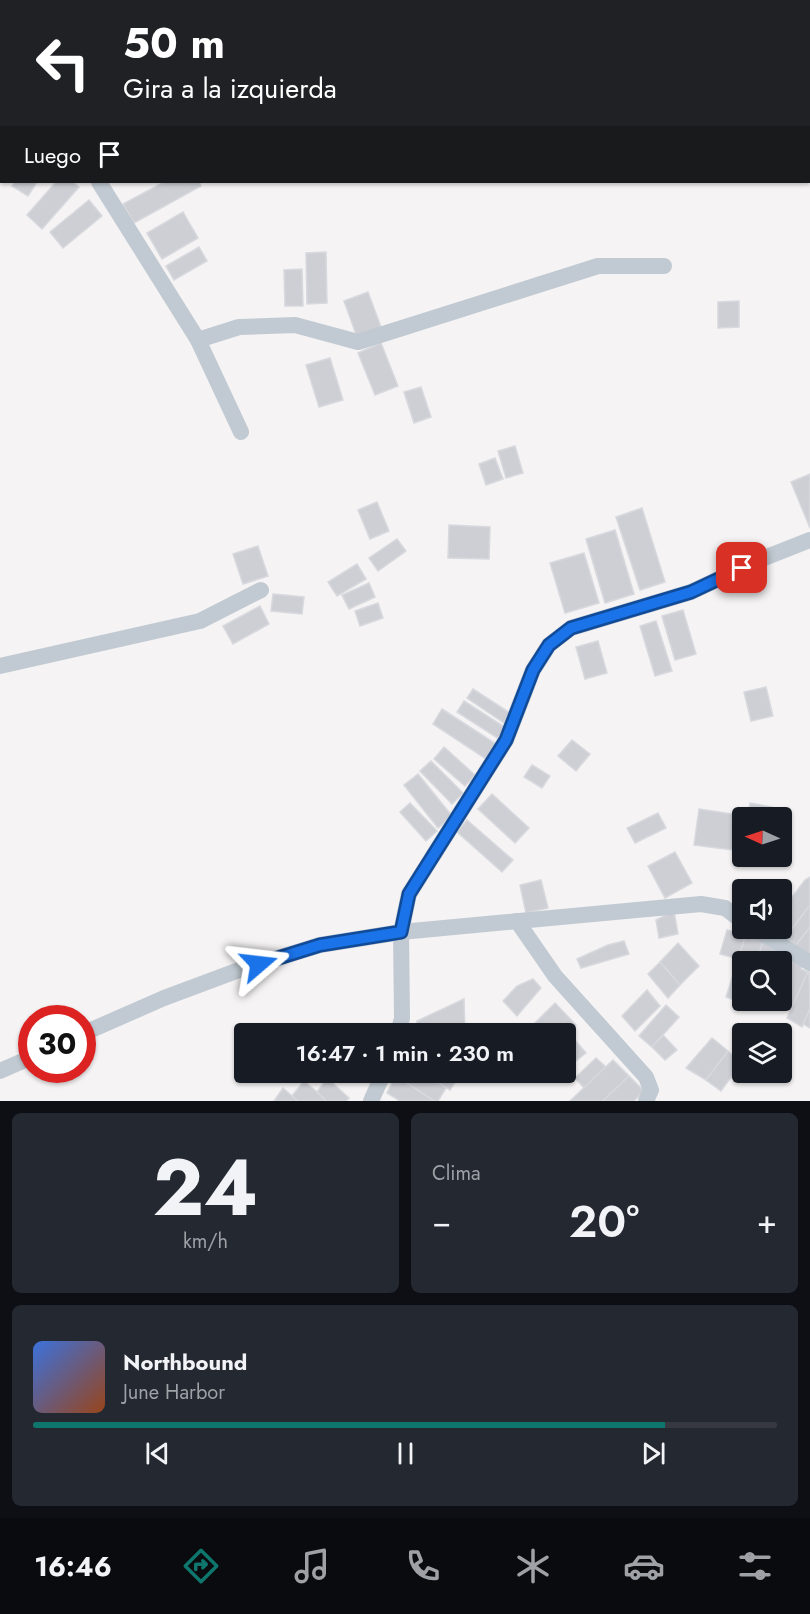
<!DOCTYPE html>
<html lang="es">
<head>
<meta charset="utf-8">
<style>
  body { margin:0; font-family:Jost,sans-serif; background:#242831; color:#f1f3f6; height:100vh; display:flex; flex-direction:column; font-size:22px; white-space:nowrap }
  * { box-sizing:border-box; margin:0 }
  p { font-size:20px; color:#9ea1a6 }
  .icon { flex:none; width:33px; height:33px; fill:none; stroke:currentColor; stroke-width:2; stroke-linecap:round; stroke-linejoin:round }
  .map { position:relative; height:1101px; overflow:hidden }
  .drawer { display:flex; flex-direction:column; gap:12px; padding:12px; background:#0d0f14; flex:1 }
  .drawer>* { flex:none }
  .guide { position:absolute; left:0px; top:0px; width:810px; height:183px; box-shadow:0 2px 4px #0004; background:#202124; color:#fff; overflow:hidden }
  .needle { width:39px; rotate:273deg }
  .fabs { position:absolute; left:732px; top:807px; display:grid; gap:12px }
  .fabs a { display:grid; place-items:center; width:60px; height:60px; border-radius:6px; background:#171b24; box-shadow:0 2px 4px #0004; font-size:30px }
  .speed { position:absolute; left:18px; top:1005px; display:flex; gap:12px; font-size:30px; font-weight:700; text-align:center }
  .speed>* { display:grid; place-content:center; width:78px; height:78px; border-radius:50%; background:#171b24; box-shadow:0 2px 4px #0004; line-height:1 }
  .speed .limit { border:9px solid #d22; background:#fff; color:#111 }
  .pin { position:absolute; display:grid; place-items:center; width:51px; height:51px; color:#fff; margin:-26px; border-radius:12px; box-shadow:0 3px 9px #0006 }
  .me { position:absolute; width:66px; margin:-33px; rotate:73deg; stroke-linejoin:round; filter:drop-shadow(0 0 4px #0008) }
  .turn { display:flex; align-items:center; gap:21px; height:126px; padding:0 24px; font-size:27px }
  .turn .icon { width:78px; height:78px; stroke-width:2.5 }
  .turn b { display:block; font-size:42px; line-height:51px }
  .then { display:flex; align-items:center; height:57px; padding:0 24px; background:#0003; gap:12px; font-size:22px }
  .big { font-size:45px; font-weight:600; line-height:1.1 }
  .drawer .card { flex:1; display:flex; flex-direction:column; justify-content:center; gap:9px; min-width:0; padding:0 21px; border-radius:9px; background:#242831 }
  .drawer .dial { align-items:center; gap:0 }
  .dial b { font-size:78px; line-height:1 }
  .song { display:flex; align-items:center; gap:18px }
  .cover { width:72px; height:72px; border-radius:9px; background:linear-gradient(135deg,hsl(220 70% 55%),hsl(20 70% 35%)) }
  .played { height:6px; border-radius:3px; background:linear-gradient(90deg,#0f766e 85%,#363941 85%) }
  .keys { display:flex; justify-content:space-around; direction:ltr }
  .heat { display:flex; justify-content:space-between; align-items:center; font-size:33px; direction:ltr }
  .drawer .tiles { flex:1; display:grid; gap:12px; grid-template-columns:1fr 1fr }
  .card:last-child { grid-column:span 2 }
  .trip { position:absolute; left:234px; top:1023px; width:342px; height:60px; border-radius:6px; background:#171b24; box-shadow:0 2px 4px #0004; font-weight:600; line-height:60px; text-align:center }
  .tab-bar { display:flex; height:96px; justify-content:space-around; align-items:center; background:#090b0e; color:#9ea1a6 }
  .tab-bar .icon { width:42px; height:42px }
  .tab-bar .current { color:#0f766e }
  .tab-bar b { font-size:27px; color:#f1f3f6 }
  .map>svg:first-child { display:block }
  .building { fill:#cdcfd5; stroke:#d7d9de; stroke-width:1.5 }
  .lines { fill:none; stroke-linecap:round; stroke-linejoin:round }
  .minor { stroke:#c1cad2; stroke-width:16 }
  .route-casing { stroke:#114b97; stroke-width:15 }
  .route { stroke:#1a73e8; stroke-width:10 }
</style>
</head>
<body>
<div class="map">
<svg width="810" height="1101" viewBox="0 0 810 1101">
  <rect width="100%" height="100%" fill="#f5f3f3"/>
  <!-- building -->
  <g class="building">
    <rect x="0" y="36" width="2" height="57"/>
    <path d="M15,182H37L28,196L12,186Z"/>
    <path d="M56,182H73L79,187L42,229L27,215Z"/>
    <path d="M164,182H199L201,186L134,223L123,204Z"/>
    <path d="M89,200L102,216L63,248L50,232Z"/>
    <path d="M183,212L198,238L162,259L147,233Z"/>
    <path d="M199,247L207,261L174,280L166,266Z"/>
    <path d="M326,252L327,303L307,304L306,253Z"/>
    <path d="M302,269L303,306H285L284,270Z"/>
    <path d="M368,292L381,327L357,337L344,301Z"/>
    <path d="M739,301V327L718,328V302Z"/>
    <path d="M381,343L398,386L375,395L358,353Z"/>
    <path d="M330,358L343,400L319,407L306,365Z"/>
    <path d="M421,387L431,417L414,423L404,392Z"/>
    <path d="M515,446L523,473L506,478L498,451Z"/>
    <path d="M495,458L503,479L486,485L479,464Z"/>
    <path d="M810,474V528L791,482Z"/>
    <path d="M377,502L389,531L370,539L358,510Z"/>
    <path d="M642,508L665,582L640,590L616,517Z"/>
    <path d="M449,525L490,527L489,559L448,558Z"/>
    <path d="M615,530L634,594L605,603L586,539Z"/>
    <path d="M397,539L406,551L378,571L369,558Z"/>
    <path d="M258,546L268,576L243,584L233,554Z"/>
    <path d="M584,553L599,603L565,613L550,563Z"/>
    <path d="M357,564L366,579L337,596L328,582Z"/>
    <path d="M369,583L375,597L349,609L342,595Z"/>
    <path d="M273,594L304,597L302,614L271,611Z"/>
    <path d="M378,603L383,618L360,626L355,611Z"/>
    <path d="M260,606L269,624L233,644L223,626Z"/>
    <path d="M683,610L696,654L675,660L662,616Z"/>
    <path d="M656,621L672,671L655,676L640,626Z"/>
    <path d="M598,641L607,673L585,679L576,647Z"/>
    <path d="M766,687L773,716L751,721L744,692Z"/>
    <path d="M473,689L510,713L504,723L467,698Z"/>
    <path d="M464,701L506,728L499,739L457,712Z"/>
    <path d="M442,709L496,744L486,759L433,724Z"/>
    <path d="M572,740L590,754L576,771L558,756Z"/>
    <path d="M444,747L475,775L465,786L434,759Z"/>
    <path d="M431,761L463,793L452,804L420,771Z"/>
    <path d="M532,765L550,776L542,788L524,777Z"/>
    <path d="M418,774L452,816L438,828L404,785Z"/>
    <path d="M492,794L529,828L515,843L478,809Z"/>
    <path d="M410,803L437,831L426,841L400,812Z"/>
    <path d="M750,803L772,807L770,818H748Z"/>
    <path d="M699,809L738,815L733,850L694,845Z"/>
    <path d="M658,813L666,828L635,843L627,828Z"/>
    <path d="M467,820L513,860L502,872L457,832Z"/>
    <path d="M675,852L692,883L665,898L648,866Z"/>
    <path d="M810,877V905L786,937L775,928H782V910L805,880Z"/>
    <path d="M541,880L548,908L526,913L520,885Z"/>
    <path d="M810,905V927L796,945L786,937Z"/>
    <path d="M674,911L678,934L659,938L656,920Z"/>
    <path d="M810,927V961L793,949Z"/>
    <path d="M727,930L746,935L738,959L720,954Z"/>
    <path d="M746,934L764,939L756,962H742V1003L726,997Z"/>
    <path d="M624,941L629,954L581,968L577,959L608,945Z"/>
    <path d="M763,942L778,952L775,962H756Z"/>
    <path d="M678,943L699,966L680,985L660,962Z"/>
    <path d="M778,952L793,962L782,994V962H775Z"/>
    <path d="M793,961L802,965L801,969L808,972L793,1007L779,1001Z"/>
    <path d="M660,962L680,985L668,998L648,974Z"/>
    <path d="M809,969L810,1009L802,1027L787,1018Z"/>
    <path d="M533,979L541,988L517,1016L503,1001L517,986Z"/>
    <path d="M647,990L660,1006L635,1031L622,1016Z"/>
    <path d="M464,999L465,1034H431L417,1024V1021Z"/>
    <path d="M555,1003L576,1025L568,1032L566,1035L524,1034Z"/>
    <path d="M666,1005L679,1017L652,1047L639,1036Z"/>
    <path d="M810,1009V1028L803,1024Z"/>
    <path d="M568,1032L586,1053L566,1069V1035Z"/>
    <path d="M663,1035L677,1050L665,1060L652,1047Z"/>
    <path d="M712,1038L728,1051L706,1080L686,1068Z"/>
    <path d="M728,1051L741,1063L721,1091L706,1080Z"/>
    <path d="M596,1058L606,1067L584,1088L575,1078Z"/>
    <path d="M613,1060L629,1076L603,1101H570Z"/>
    <path d="M398,1072H423L446,1088L438,1101H434L396,1076Z"/>
    <path d="M423,1072H454L459,1076L450,1090Z"/>
    <path d="M396,1076L433,1100L432,1101H400L387,1093Z"/>
    <path d="M629,1076L644,1091L634,1101H603Z"/>
    <path d="M327,1078L349,1098L346,1101H326L317,1092Z"/>
    <path d="M304,1081L317,1092L326,1101H298L292,1096Z"/>
    <path d="M283,1088L292,1096L298,1101H274Z"/>
  </g>
  <g class="lines">
    <!-- minor -->
    <g class="minor">
      <path d="M724,0L725,2"/>
      <path d="M0,12L2,13"/>
      <path d="M0,106L2,107"/>
      <path d="M99,182L198,340L241,432"/>
      <path d="M198,340L239,327L295,325L358,342L598,266H664"/>
      <path d="M0,666L200,621L261,590"/>
      <path d="M517,921L555,976L646,1077L651,1090L646,1101"/>
      <path d="M754,928L810,963"/>
      <path d="M82,1034L164,998L239,970L320,945L401,932L701,904L725,908L742,921"/>
      <path d="M398,1034L402,1018L401,932L409,894L506,740L533,670L549,645L571,628L691,592L759,560L810,540"/>
      <path d="M0,1071L32,1057"/>
      <path d="M371,1101L384,1072"/>
    </g>
  </g>
  <g class="lines">
    <!-- route casing -->
    <g class="route-casing">
      <path id="route" d="M259,964L320,945L401,932L409,894L506,740L533,670L549,645L571,628L691,592L742,568"/>
    </g>
    <!-- route -->
    <use href="#route" class="route"/>
  </g>
</svg>
<div class="fabs">
<a><svg class="needle" viewBox="-14 -14 28 28"><path d="M0-13l5 13h-10z" fill="#e53935"/><path d="M0 13l5-13h-10z" fill="#9ea1a6"/></svg></a>
<a><svg class="icon" aria-label="sound" viewBox="0 0 24 24"><path d="M4 9h4l5-4v14l-5-4H4zM17 9q2 3 0 6"/></svg></a>
<a><svg class="icon" aria-label="search" viewBox="0 0 24 24"><circle cx="10" cy="10" r="6"/><path d="M15 15l6 6"/></svg></a>
<a><svg class="icon" aria-label="layers" viewBox="0 0 24 24"><path d="M12 4l9 5-9 5-9-5zM3 14l9 5 9-5"/></svg></a>
</div>
<div class="speed"><div class="limit">30</div></div>
<div class="pin" style="left:742px;top:568px;background:#d93025"><svg class="icon" aria-label="arrive" viewBox="0 0 24 24"><path d="M6 21V4h12l-3 4 3 4H6"/></svg></div>
<svg class="me" style="left:259px;top:964px" viewBox="-20 -20 40 40"><path d="M0-17L14 15 0 8-14 15z" fill="#1a73e8" stroke="#fff" stroke-width="4"/></svg>
<div class="trip">16:47 · 1 min · 230 m</div>
<div class="guide">
<div class="turn"><svg class="icon" aria-label="left" viewBox="0 0 24 24"><path d="M17 20v-9H6M10 6l-5 5 5 5"/></svg><div><b>50 m</b>Gira a la izquierda</div></div>
<div class="then">Luego<svg class="icon" aria-label="arrive" viewBox="0 0 24 24"><path d="M6 21V4h12l-3 4 3 4H6"/></svg></div>
</div>
</div>
<section class="drawer">
<div class="tiles">
<div class="card dial"><b>24</b><p>km/h</p></div>
<div class="card"><p>Clima</p>
<div class="heat"><a>−</a><b class="big">20°</b><a>+</a></div>
</div>
<div class="card">
<div class="song"><i class="cover"></i><div><b>Northbound</b><p>June Harbor</p></div></div>
<div class="played"></div>
<div class="keys"><svg class="icon" aria-label="previous" viewBox="0 0 24 24"><path d="M18 5L8 12l10 7zM5 5v14"/></svg><svg class="icon" aria-label="pause" viewBox="0 0 24 24"><path d="M8 5v14M16 5v14"/></svg><svg class="icon" aria-label="next" viewBox="0 0 24 24"><path d="M6 5l10 7-10 7zM19 5v14"/></svg></div>
</div>
</div>
</section>
<nav class="tab-bar">
<b>16:46</b>
<svg class="icon current" aria-label="directions" viewBox="0 0 24 24"><path d="M12 3l9 9-9 9-9-9zM9 14v-3h6M13 9l2 2-2 2"/></svg>
<svg class="icon" aria-label="music" viewBox="0 0 24 24"><path d="M9 18V5l10-2v13"/><circle cx="6" cy="18" r="3"/><circle cx="16" cy="16" r="3"/></svg>
<svg class="icon" aria-label="phone" viewBox="0 0 24 24"><path d="M5 4h4l2 5-3 2q2 4 5 5l2-3 5 2v4C11 20 4 13 5 4z"/></svg>
<svg class="icon" aria-label="climate" viewBox="0 0 24 24"><path d="M12 3v18M4 7l16 10M4 17L20 7"/></svg>
<svg class="icon" aria-label="car" viewBox="0 0 24 24"><path d="M5 17H2v-5l4-1 3-4h7l3 4 3 1v5h-3M9 17h6M6 11h13"/><circle cx="7" cy="17" r="2"/><circle cx="17" cy="17" r="2"/></svg>
<svg class="icon" aria-label="filters" viewBox="0 0 24 24"><path d="M4 7h16M4 17h16"/><circle cx="9" cy="7" r="2"/><circle cx="15" cy="17" r="2"/></svg>
</nav>
</body>
</html>
